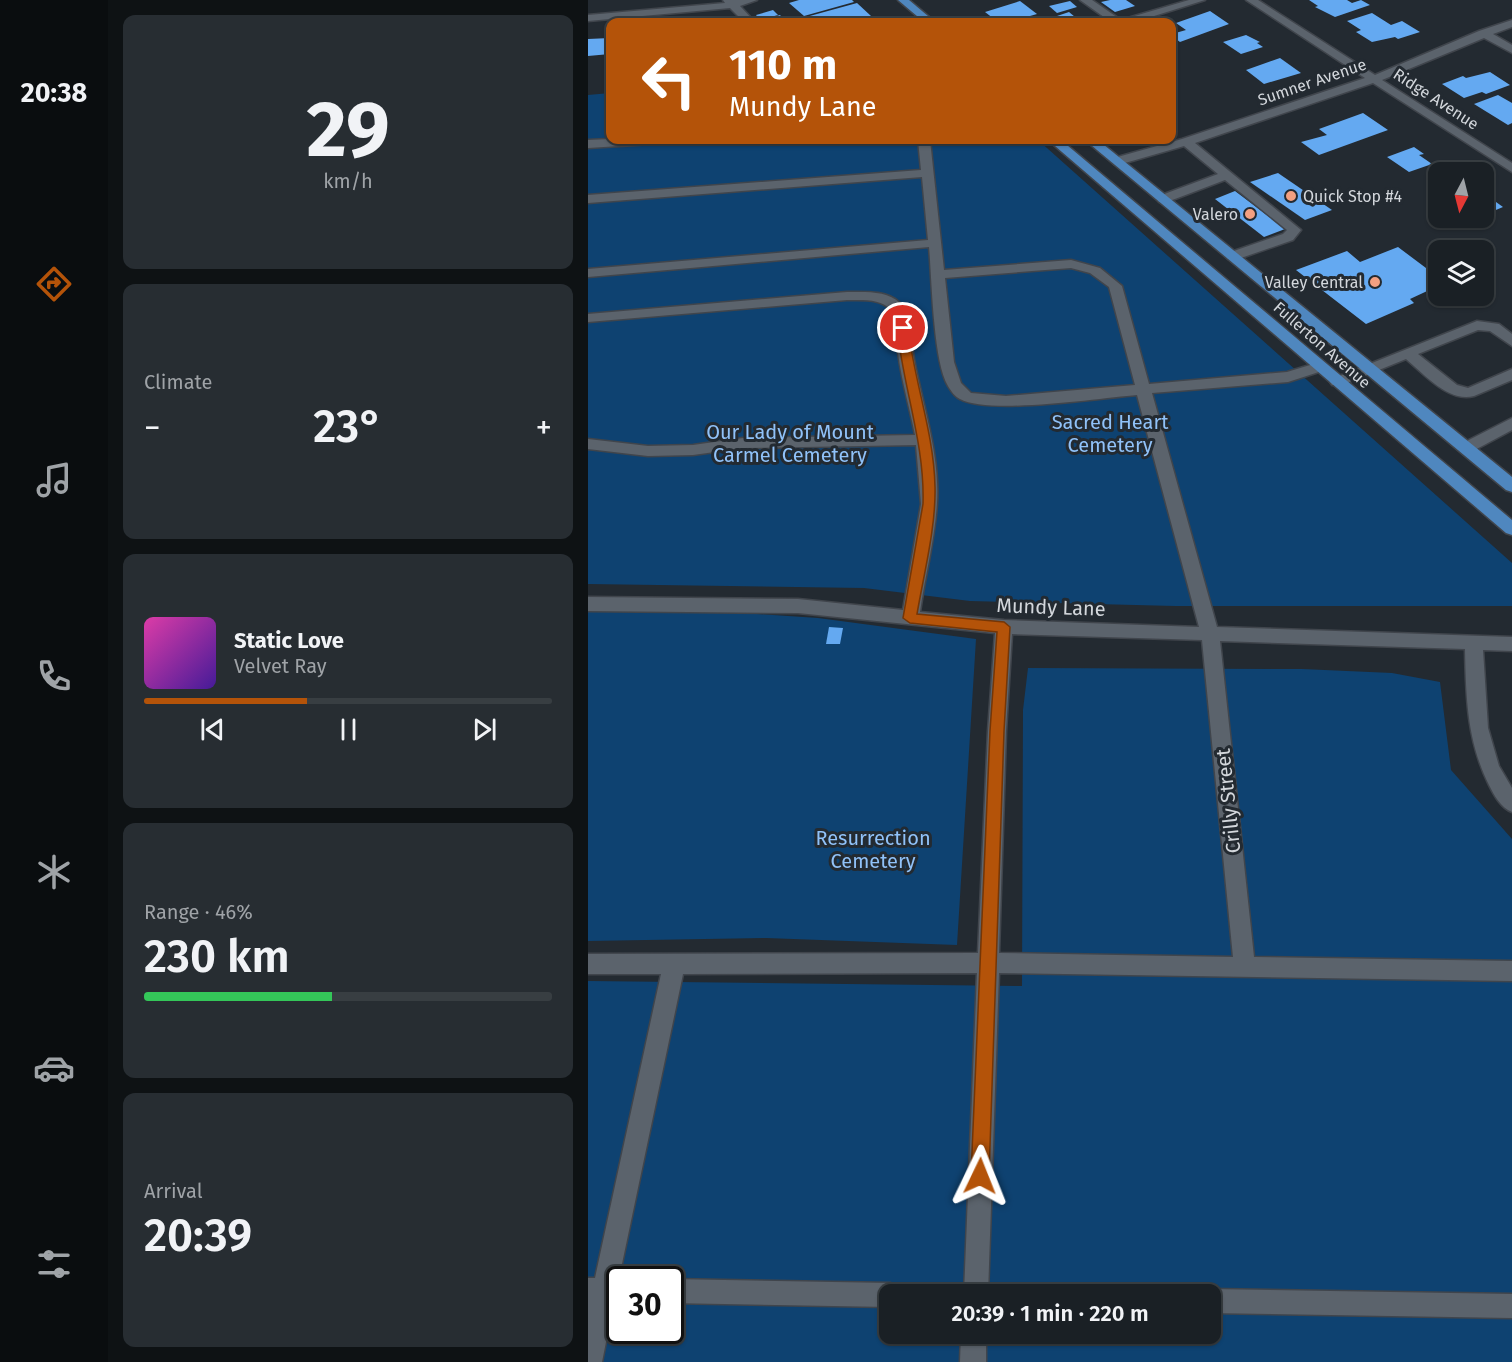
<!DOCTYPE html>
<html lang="en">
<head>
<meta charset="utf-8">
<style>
  body { margin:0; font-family:"Fira Sans",sans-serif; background:#272d32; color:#f1f3f6; height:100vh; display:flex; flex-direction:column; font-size:22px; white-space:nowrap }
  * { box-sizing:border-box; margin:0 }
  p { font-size:20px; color:#9fa3a7 }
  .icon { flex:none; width:33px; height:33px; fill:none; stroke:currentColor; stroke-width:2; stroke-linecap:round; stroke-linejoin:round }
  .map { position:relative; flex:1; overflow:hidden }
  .panel { display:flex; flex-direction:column; gap:15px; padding:15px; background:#0e1214; width:480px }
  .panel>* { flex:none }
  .hud { position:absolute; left:18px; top:18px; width:570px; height:126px; border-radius:12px; box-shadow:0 2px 4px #0004,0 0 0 2px #383e42; background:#b45309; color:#fff; overflow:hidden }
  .needle { width:39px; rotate:187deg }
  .controls { position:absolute; left:840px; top:162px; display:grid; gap:12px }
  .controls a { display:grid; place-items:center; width:66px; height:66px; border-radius:12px; background:#1a2025; box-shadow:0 2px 4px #0004,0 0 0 2px #383e42; font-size:30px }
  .speed { position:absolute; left:18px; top:1266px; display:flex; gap:12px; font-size:30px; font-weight:700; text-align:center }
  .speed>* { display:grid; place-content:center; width:78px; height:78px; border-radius:50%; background:#1a2025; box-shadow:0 2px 4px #0004,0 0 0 2px #383e42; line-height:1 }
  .speed .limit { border:3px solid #111; border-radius:9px; background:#fff; color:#111 }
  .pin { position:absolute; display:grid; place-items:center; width:51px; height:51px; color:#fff; margin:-26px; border:3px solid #fff; border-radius:50%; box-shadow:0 2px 6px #0007 }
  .me { position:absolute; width:66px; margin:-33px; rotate:2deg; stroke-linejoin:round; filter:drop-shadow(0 0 4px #0008) }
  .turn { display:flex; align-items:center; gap:21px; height:126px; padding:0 24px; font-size:27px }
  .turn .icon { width:78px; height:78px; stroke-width:2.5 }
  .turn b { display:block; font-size:42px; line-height:51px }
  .big { font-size:45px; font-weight:600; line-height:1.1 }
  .panel .widget { flex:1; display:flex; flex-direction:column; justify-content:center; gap:9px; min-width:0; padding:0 21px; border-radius:12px; background:#272d32 }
  .panel .dial { align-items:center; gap:0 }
  .dial b { font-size:78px; line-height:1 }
  .song { display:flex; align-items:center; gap:18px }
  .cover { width:72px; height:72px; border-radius:9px; background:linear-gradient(135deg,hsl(320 70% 55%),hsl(260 70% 35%)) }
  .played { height:6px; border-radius:3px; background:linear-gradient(90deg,#b45309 40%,#383e42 40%) }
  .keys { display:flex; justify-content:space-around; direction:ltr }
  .heat { display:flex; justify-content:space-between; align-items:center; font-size:33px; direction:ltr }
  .charge { height:9px; border-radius:4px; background:linear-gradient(90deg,#34c759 46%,#383e42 0) }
  .trip { position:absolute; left:291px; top:1284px; width:342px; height:60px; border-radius:12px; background:#1a2025; box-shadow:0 2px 4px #0004,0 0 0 2px #383e42; font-weight:600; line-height:60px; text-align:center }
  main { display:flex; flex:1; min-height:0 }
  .tabs { display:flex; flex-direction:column; width:108px; justify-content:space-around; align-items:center; background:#0a0d0f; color:#9fa3a7 }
  .tabs .icon { width:42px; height:42px }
  .tabs .on { color:#b45309 }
  .tabs b { font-size:27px; color:#f1f3f6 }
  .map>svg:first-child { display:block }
  .green { fill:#0e4271; fill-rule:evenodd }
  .building { fill:#64a9f1 }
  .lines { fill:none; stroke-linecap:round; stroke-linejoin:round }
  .minor-casing { stroke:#40454c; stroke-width:3 }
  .major-casing { stroke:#40454c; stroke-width:3 }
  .minor { fill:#5b636c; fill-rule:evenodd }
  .major { fill:#4f87bf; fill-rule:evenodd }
  .route { fill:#b45309; stroke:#753606; stroke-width:1.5 }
  .poi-dot { fill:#f3a081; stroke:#232a31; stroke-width:2 }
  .labels { text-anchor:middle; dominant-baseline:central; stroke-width:6; stroke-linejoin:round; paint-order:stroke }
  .far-street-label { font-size:16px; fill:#d3d7dc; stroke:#232a31 }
  .far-poi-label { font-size:16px; fill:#d3d7dc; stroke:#232a31; text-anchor:end }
  .park-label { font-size:20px; fill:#90c2f9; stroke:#232a31 }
  .street-label { font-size:20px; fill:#d3d7dc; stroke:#232a31 }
</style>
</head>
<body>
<main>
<nav class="tabs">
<b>20:38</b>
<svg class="icon on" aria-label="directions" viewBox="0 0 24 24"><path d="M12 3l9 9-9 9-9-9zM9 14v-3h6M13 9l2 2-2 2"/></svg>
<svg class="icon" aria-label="music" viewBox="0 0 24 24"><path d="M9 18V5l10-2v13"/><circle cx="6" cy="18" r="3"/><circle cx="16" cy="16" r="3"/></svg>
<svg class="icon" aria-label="phone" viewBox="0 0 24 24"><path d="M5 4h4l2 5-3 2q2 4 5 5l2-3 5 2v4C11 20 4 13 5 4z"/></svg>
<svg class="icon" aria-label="climate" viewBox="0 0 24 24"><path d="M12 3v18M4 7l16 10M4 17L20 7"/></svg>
<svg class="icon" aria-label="car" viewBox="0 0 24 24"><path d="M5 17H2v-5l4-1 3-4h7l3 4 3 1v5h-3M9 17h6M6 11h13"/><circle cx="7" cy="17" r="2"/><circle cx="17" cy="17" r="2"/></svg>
<svg class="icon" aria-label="filters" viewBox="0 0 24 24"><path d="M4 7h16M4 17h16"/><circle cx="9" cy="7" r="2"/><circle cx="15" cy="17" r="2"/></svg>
</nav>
<section class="panel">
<div class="widget dial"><b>29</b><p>km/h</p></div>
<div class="widget"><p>Climate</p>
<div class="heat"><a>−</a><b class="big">23°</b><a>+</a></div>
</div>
<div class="widget">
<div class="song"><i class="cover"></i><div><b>Static Love</b><p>Velvet Ray</p></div></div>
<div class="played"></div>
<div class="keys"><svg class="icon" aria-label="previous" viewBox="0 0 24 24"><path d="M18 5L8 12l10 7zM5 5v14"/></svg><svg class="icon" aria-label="pause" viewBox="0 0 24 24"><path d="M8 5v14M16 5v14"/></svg><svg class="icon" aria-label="next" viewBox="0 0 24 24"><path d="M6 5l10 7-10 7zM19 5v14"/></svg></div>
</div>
<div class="widget"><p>Range · 46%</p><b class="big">230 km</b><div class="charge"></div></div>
<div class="widget"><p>Arrival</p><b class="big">20:39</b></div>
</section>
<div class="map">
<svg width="924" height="1362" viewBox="0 0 924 1362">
  <rect width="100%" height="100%" fill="#232a31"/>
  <!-- green -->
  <g class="green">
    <path d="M22,93V140H450L924,563V606H587L382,601L276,588L0,584V95Z"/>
    <path d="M110,610L230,618L388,639L369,945L178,938L0,941V612Z"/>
    <path d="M440,668L714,669L804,673L852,682L863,770L924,839V1362H0V981L434,986L435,710ZM32,1280H82V1330H32ZM302,1294H622V1334H302Z"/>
  </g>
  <!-- building -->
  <g class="building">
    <path d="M211,0H264L266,2L216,16L201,3Z"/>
    <path d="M522,0H538L547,6L527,12L513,2Z"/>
    <path d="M721,0H759L764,3L773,0L782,5L747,17L727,7L730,6Z"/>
    <path d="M432,1L449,14L421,22H410L397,12Z"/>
    <path d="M482,1L489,7L469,13L461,6Z"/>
    <path d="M269,3L283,16L261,22H223L218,17Z"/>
    <path d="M185,10L190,15L172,20L168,15Z"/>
    <path d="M622,11L641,24L592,42L584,36V34L598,30L588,23Z"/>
    <path d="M481,12L487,17L472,21L466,17Z"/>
    <path d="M784,13L803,25L814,21L832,32L810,39L807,37L784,42L768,32L773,30L759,21Z"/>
    <path d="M192,15L197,21H172Z"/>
    <path d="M658,35L672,42L669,43L675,47L653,54L635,42Z"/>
    <path d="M22,38V54L0,56V39Z"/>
    <path d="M692,58L713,73L676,84L658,70Z"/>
    <path d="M902,72L922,85L898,94L894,92L876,98L854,84L875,76L878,78Z"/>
    <path d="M910,95L924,103V123L920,125L886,104Z"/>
    <path d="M775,113L800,130L731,155L713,142L739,135L731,129Z"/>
    <path d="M826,147L836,154L831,155L844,164L821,172L799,157Z"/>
    <path d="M690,173L744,210L717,220L662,182Z"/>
    <path d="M850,185V201L841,195L846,193L840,189Z"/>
    <path d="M647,191L697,229L676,237L627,199Z"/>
    <path d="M901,197L915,207L896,215V198Z"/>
    <path d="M810,247L850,277V286L822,299L826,303L778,324L708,270L759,251L772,262Z"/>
    <path d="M241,627L255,628L252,644H238Z"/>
  </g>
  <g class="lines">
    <!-- minor casing -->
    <g class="minor-casing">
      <g id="minor">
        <path d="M135,0H169L152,6L167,22H156L142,8L0,21V15L137,3Z"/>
        <path d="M492,0H504L533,20L601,0H617L547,22H523Z"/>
        <path d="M658,0H670L787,75L891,31L924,20V27L905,34L924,45V53L896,38L794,80L924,163V172L785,83L607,143L713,230L705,240L650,259H640L638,256L640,253L695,234L699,230L637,180L579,202H571L569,199L571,196L630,174L596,146L530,165L526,164V158L594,139L777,78Z"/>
        <path d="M22,139V140H69L63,144L0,148V140Z"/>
        <path d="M330,140H342L356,270L483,260L512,268L534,286L561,384L699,372L732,362L737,364L739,367L737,370L700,382L564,393L629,627L924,637V651L895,650L900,728L911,766L924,788V812C913,808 906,795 901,785C879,741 878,697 877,649L632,641L666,957L924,961V981L411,973L400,1294H376L389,973L95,974L31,1278L36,1280H32V1302H26L14,1362H0V1278H7L73,974H0V954L390,953L400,731L407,633L210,613L0,611V597L210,599L315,610L333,504L328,445L155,448L105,455L60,456L0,449V439L60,446L105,445L155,438L327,435C321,404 311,373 309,342C309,332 310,319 303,310C293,298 273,300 259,300L0,322V314L259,292C276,292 299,290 312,303C327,317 322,341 326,359C335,407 352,454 349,503C347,539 337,576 332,612L416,620L611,627L549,395C512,398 401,415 372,399C367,397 363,391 360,386C345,361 344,279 341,247L0,277V269L340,240L334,177L0,203V195L333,170ZM483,268L502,273L521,287L547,385L418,396L383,393L373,383L366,362L357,278ZM424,634L614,640L645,957L411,953L418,731Z"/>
        <path d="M889,321L911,324L924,334V346L902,331L890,330L830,354L869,385L880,388L924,369V380L886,396C861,403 836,374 818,359L754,385H744L742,382L744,379Z"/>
        <path d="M924,418V430L883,452H873L870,448L873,444Z"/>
        <path d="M82,1279L302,1283L311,1286L314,1294H302V1307L82,1303V1280H80Z"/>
        <path d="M622,1289L924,1294V1318L622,1313V1294H612Z"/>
        <path d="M373,1334H398V1362H372Z"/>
      </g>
    </g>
    <!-- major casing -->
    <g class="major-casing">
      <g id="major">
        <path d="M310,0H321L347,22H336Z"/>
        <path d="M460,140H473L924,520V535L918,533Z"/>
        <path d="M497,140H510L924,477V492L918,490Z"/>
      </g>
    </g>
    <!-- minor -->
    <use href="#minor" class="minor"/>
    <!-- major -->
    <use href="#major" class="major"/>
  </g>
  <!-- route -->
  <path class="route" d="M315,325L320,328C326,381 346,433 347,487C348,527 336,573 329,614L416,622L422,627L416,731L401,1176L398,1182L392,1185L386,1182L383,1176L402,731L409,632L322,623L315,618L335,504C337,444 315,387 309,328Z"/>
  <!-- markers -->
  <g class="poi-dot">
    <circle cx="703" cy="196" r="6"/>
    <circle cx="662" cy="214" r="6"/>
    <circle cx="787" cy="282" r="6"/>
  </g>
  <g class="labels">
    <!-- far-street labels -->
    <g class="far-street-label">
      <text transform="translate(724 82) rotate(-19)">Sumner Avenue</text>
      <text transform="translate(848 99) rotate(33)">Ridge Avenue</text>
      <text transform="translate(734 345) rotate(41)">Fullerton Avenue</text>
    </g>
    <!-- far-poi labels -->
    <g class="far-poi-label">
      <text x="715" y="196" text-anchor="start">Quick Stop #4</text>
      <text x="650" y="214">Valero</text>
      <text x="775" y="282">Valley Central</text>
    </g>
    <!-- park labels -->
    <g class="park-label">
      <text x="522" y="422">Sacred Heart<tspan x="522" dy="23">Cemetery</tspan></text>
      <text x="202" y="432">Our Lady of Mount<tspan x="202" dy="23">Carmel Cemetery</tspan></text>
      <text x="285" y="838">Resurrection<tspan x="285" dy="23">Cemetery</tspan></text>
    </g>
    <!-- street labels -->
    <g class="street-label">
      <text transform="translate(463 607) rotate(2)">Mundy Lane</text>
      <text transform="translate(640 801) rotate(-96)">Crilly Street</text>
    </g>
  </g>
</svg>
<div class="controls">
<a><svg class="needle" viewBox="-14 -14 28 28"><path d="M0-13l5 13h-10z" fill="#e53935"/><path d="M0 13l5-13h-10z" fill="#9fa3a7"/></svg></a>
<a><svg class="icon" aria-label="layers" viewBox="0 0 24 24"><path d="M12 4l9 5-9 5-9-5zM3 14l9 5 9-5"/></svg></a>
</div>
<div class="speed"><div class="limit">30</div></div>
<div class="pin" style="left:315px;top:328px;background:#d93025"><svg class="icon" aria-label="arrive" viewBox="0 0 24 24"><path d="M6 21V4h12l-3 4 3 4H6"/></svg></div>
<svg class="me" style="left:392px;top:1176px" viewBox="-20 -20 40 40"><path d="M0-17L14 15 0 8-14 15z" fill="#b45309" stroke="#fff" stroke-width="4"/></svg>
<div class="trip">20:39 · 1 min · 220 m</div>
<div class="hud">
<div class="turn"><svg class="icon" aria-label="left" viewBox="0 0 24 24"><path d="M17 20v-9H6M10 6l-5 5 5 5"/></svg><div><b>110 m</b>Mundy Lane</div></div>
</div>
</div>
</main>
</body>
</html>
